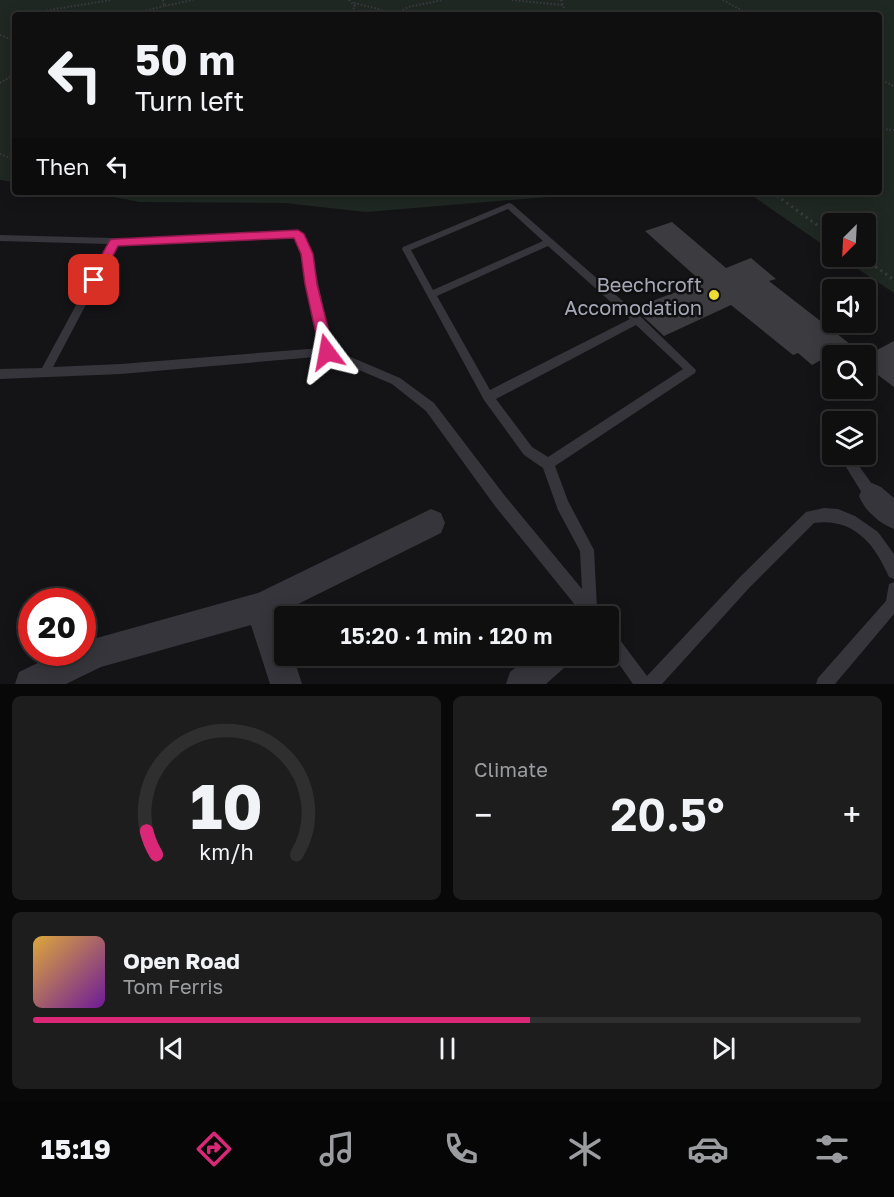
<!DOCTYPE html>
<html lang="en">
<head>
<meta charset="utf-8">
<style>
  body { margin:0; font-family:"Golos Text",sans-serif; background:#1d1d1e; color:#f1f3f6; height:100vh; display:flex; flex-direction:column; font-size:22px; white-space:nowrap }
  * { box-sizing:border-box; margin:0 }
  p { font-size:20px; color:#9b9c9f }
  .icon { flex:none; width:33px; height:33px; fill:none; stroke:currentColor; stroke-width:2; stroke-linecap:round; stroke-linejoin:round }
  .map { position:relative; height:684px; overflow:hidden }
  .side { display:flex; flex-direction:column; gap:12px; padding:12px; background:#080809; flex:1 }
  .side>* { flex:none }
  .guide { position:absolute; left:12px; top:12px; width:870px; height:183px; border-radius:6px; box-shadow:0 3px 15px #0003,0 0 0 2px #2f2f30; background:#0f0f10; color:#f1f3f6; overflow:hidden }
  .needle { width:39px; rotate:204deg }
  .controls { position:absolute; left:822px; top:213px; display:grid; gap:12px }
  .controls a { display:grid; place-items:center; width:54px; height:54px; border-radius:6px; background:#0f0f10; box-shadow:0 3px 15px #0003,0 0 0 2px #2f2f30; font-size:30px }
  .speed { position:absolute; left:18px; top:588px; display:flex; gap:12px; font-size:30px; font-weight:700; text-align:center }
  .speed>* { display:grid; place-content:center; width:78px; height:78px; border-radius:50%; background:#0f0f10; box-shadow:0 3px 15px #0003,0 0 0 2px #2f2f30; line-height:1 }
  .speed .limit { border:9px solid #d22; background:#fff; color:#111 }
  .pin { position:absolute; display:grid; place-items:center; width:51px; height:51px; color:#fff; margin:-26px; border-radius:12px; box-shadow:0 3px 9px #0006 }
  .me { position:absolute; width:66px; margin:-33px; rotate:347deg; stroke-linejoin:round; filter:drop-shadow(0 0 4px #0008) }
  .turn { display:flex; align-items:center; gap:21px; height:126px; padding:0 24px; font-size:27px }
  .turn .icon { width:78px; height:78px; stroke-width:2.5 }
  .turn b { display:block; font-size:42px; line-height:51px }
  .then { display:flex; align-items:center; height:57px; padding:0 24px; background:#0003; gap:12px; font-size:22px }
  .big { font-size:45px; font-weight:600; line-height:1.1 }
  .side .tile { flex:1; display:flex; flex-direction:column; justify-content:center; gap:9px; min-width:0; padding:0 21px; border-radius:9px; background:#1d1d1e }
  .side .dial { align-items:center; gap:0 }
  .dial svg { height:156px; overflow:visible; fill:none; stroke:#2f2f30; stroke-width:7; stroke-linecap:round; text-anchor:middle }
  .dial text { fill:#f1f3f6; stroke:none }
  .song { display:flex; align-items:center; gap:18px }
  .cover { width:72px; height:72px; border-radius:9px; background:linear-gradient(135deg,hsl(40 70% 55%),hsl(280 70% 35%)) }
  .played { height:6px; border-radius:3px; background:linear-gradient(90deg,#db2777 60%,#2f2f30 60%) }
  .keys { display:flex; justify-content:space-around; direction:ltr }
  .heat { display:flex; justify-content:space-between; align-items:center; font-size:33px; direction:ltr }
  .side .tiles { flex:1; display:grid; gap:12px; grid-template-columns:1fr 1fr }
  .tile:last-child { grid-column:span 2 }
  .trip { position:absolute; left:274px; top:606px; width:345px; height:60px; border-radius:6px; background:#0f0f10; box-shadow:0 3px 15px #0003,0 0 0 2px #2f2f30; font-weight:600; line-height:60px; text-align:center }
  .tab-bar { display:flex; height:96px; justify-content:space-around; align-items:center; background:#060606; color:#9b9c9f }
  .tab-bar .icon { width:42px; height:42px }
  .tab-bar .selected { color:#db2777 }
  .tab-bar b { font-size:27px; color:#f1f3f6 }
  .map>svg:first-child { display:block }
  .green { fill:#202823 }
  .building { fill:#3c3b40 }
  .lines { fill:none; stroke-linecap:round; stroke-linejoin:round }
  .path-far1 { stroke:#3b3b42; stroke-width:2; stroke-dasharray:1.5 2; stroke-linecap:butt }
  .path { stroke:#3b3b42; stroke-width:3; stroke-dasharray:2 4; stroke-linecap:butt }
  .service { fill:#36353b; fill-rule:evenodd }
  .minor { fill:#36353b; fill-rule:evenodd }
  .route { fill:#db2777; stroke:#8e194d; stroke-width:1.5 }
  .poi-dot { fill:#ecdc36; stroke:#0f0f11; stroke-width:2 }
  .labels { text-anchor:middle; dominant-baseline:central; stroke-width:5; stroke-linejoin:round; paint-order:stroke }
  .poi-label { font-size:20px; fill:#a6a7b6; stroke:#0f0f11; text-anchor:end }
</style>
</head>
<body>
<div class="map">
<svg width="894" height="684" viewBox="0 0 894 684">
  <rect width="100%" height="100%" fill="#141416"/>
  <!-- green -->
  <g class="green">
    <path d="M0,0H894V293L840,257L866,256V224H832V251L747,192H879V15H15V182L0,180Z"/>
    <path d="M87,192H686L677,196L639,197L560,196L366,212L285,203L140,202Z"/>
  </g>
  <!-- building -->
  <g class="building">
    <path d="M672,222L726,268L751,258L776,279L769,281L850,344L812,365L798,353L793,355L731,305L664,336L634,308L702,282L645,231Z"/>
    <path d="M894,341V387L866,366V356Z"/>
  </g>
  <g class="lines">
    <!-- path-far1 -->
    <g class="path-far1">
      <path d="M163,0L164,6L193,0"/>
      <path d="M349,0L355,6L350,15"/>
      <path d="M512,0L563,5"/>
      <path d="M561,0L565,11L574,15"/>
      <path d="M723,0L750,15"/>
      <path d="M354,3L402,15"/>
      <path d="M43,11L111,0"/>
      <path d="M397,14L408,7L443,0"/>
      <path d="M129,15L164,6"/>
      <path d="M0,35L15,41"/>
      <path d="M879,79L894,86"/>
      <path d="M0,83L15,74"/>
      <path d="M879,129L894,130"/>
      <path d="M0,154L15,160"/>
    </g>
    <!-- path -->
    <g class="path">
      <path d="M772,192L832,236"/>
      <path d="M861,256L894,280"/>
    </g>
    <!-- service -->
    <g class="service">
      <path d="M509,203L512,204L641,317L696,370L695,373L555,466L568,501L594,550L597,608L601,616H584L495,506L426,411L392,384L326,356L121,374L0,379V369L42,368L109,244L0,241V235L149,239L301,232L312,254L332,349L400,378L434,403L505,496L582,589L580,551L558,510L543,468L524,455L484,400L402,249L403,247ZM508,209L543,241L433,290L411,250ZM295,237L302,254L321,348L121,364L53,367L118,244L149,245ZM548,246L630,319L490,390L437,296ZM636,325L683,369L548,457L532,447L496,399Z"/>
      <path d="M828,440L832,442V455L824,450L822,446L824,442Z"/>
      <path d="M833,454H849L854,459L877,491L879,496L877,501L872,502L867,501L846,467L835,458Z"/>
      <path d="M824,508L838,509L855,516L878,532L894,554V579L889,577C875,544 853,517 814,523L750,587L662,684H633L609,650V629L614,632L647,676L740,577L806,512Z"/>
      <path d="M894,582V614L835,684H816L818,678L886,601L889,584Z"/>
    </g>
    <!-- minor -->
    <g class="minor">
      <path d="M872,483L881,487L894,498V529C879,523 865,511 859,496L863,487Z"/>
      <path d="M431,509L441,513L445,523L441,533L278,614L285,633V656H293L302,684H270L251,625L101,667L66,684H15L19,672L61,652H82V642L86,641L258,593Z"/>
      <path d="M530,656H570L565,667L546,684H506L510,672Z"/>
    </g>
  </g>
  <!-- route -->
  <path class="route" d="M298,230L304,234L313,254L317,284L334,352L327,358L320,352L305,284L301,254L294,238L118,246L99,283L94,284L88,280L110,240L114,239Z"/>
  <!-- markers -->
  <circle class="poi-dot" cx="714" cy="295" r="6"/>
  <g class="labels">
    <!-- poi labels -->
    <g class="poi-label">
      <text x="702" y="284">Beechcroft<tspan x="702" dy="23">Accomodation</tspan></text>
    </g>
  </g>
</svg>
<div class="controls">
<a><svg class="needle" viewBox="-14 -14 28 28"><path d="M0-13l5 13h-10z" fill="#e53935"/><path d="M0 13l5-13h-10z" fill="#9b9c9f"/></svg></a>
<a><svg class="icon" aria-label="sound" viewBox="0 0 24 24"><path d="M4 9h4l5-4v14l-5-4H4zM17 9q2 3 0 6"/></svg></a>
<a><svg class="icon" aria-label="search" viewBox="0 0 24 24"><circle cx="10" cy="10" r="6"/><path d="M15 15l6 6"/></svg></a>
<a><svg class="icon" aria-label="layers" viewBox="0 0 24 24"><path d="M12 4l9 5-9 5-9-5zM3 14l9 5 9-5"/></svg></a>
</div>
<div class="speed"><div class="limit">20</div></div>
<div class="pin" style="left:94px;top:280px;background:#d93025"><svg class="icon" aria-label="arrive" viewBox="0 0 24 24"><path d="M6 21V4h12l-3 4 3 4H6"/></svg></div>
<svg class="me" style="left:327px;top:352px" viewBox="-20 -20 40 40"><path d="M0-17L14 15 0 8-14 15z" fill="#db2777" stroke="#fff" stroke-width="4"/></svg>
<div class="trip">15:20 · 1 min · 120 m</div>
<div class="guide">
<div class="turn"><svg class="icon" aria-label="left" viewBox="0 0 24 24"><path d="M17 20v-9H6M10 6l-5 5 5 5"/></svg><div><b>50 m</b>Turn left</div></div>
<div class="then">Then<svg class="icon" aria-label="left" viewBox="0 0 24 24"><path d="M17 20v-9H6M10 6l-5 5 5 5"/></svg></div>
</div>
</div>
<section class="side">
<div class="tiles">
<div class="tile dial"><svg viewBox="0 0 100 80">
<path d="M14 69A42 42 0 1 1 86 69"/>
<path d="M14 69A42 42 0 0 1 9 57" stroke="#db2777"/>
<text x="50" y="56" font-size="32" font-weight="700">10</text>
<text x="50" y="72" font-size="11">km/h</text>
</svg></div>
<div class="tile"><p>Climate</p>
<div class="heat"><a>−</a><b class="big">20.5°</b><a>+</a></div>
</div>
<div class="tile">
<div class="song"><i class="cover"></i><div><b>Open Road</b><p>Tom Ferris</p></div></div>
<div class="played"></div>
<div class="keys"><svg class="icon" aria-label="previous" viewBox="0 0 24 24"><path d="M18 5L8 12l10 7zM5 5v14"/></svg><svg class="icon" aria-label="pause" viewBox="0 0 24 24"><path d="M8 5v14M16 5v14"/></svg><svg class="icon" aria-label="next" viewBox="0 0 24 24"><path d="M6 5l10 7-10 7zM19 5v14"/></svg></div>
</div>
</div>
</section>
<nav class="tab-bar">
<b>15:19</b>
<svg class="icon selected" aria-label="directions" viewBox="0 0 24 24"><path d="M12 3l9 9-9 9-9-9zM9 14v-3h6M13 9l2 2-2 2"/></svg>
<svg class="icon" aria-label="music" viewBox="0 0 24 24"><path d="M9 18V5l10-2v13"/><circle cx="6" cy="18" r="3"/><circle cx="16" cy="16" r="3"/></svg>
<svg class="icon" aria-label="phone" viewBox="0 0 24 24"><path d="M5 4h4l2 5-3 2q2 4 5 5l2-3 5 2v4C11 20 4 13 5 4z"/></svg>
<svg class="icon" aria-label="climate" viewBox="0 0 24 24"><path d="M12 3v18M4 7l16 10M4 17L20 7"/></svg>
<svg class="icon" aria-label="car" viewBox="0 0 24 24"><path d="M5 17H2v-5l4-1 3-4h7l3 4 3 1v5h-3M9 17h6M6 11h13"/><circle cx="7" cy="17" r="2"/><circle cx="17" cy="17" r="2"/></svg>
<svg class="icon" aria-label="filters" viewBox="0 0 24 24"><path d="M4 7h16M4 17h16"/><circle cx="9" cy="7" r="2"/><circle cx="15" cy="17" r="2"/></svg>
</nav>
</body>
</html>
